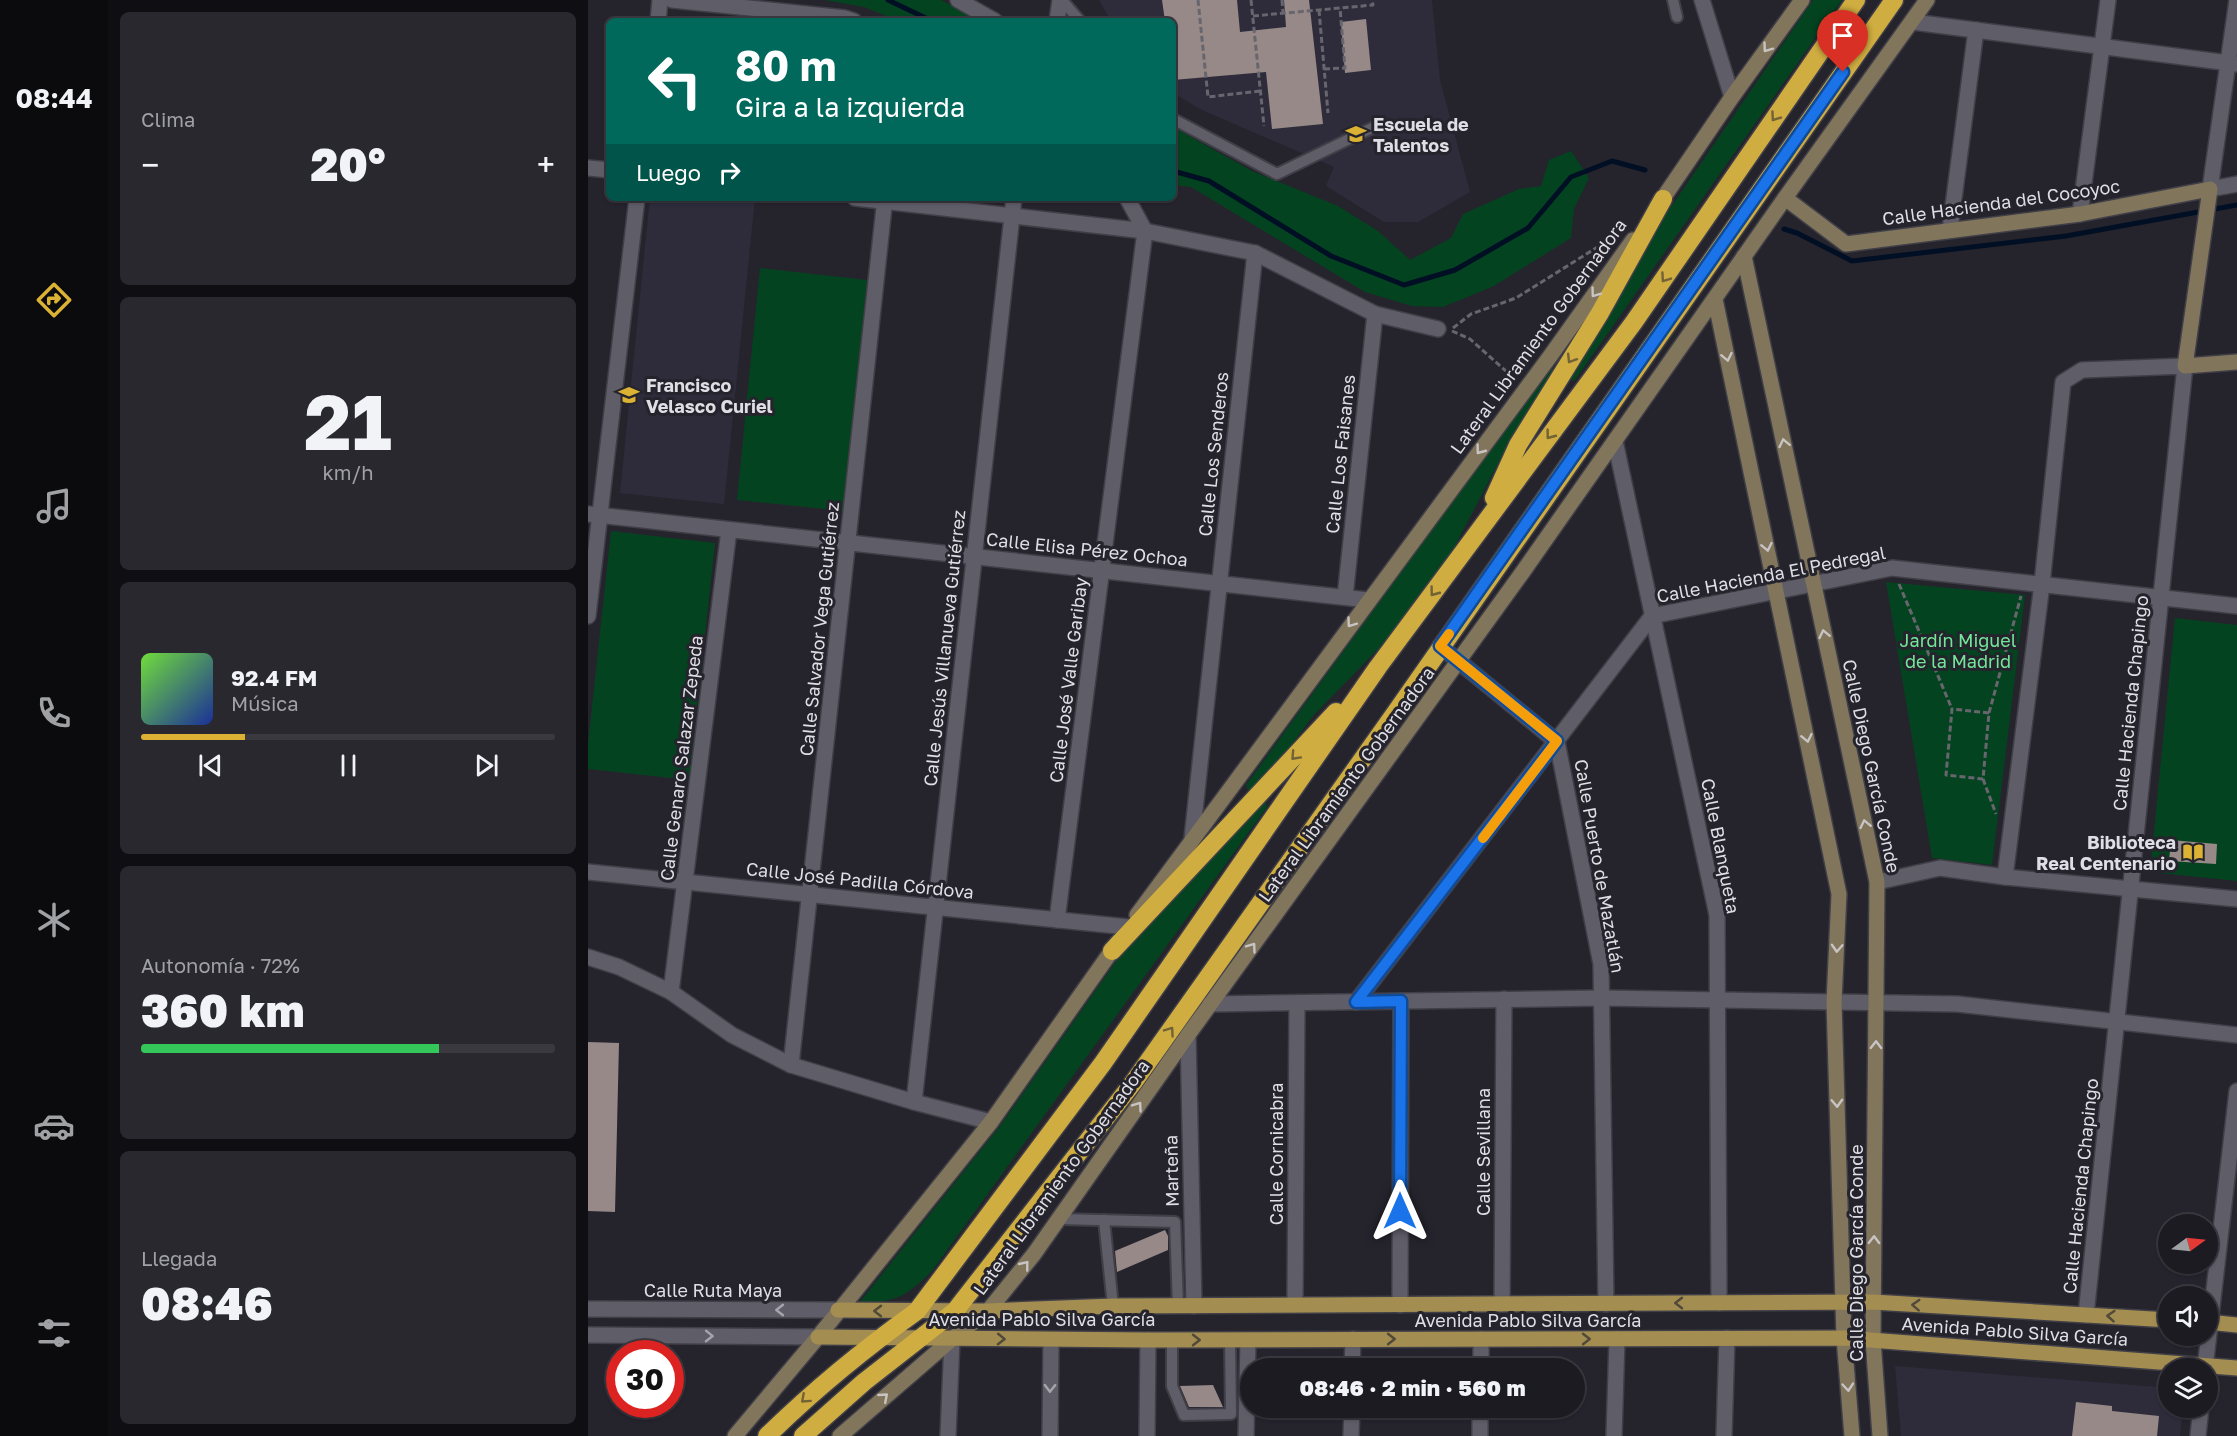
<!DOCTYPE html>
<html lang="es">
<head>
<meta charset="utf-8">
<style>
  body { margin:0; font-family:"Golos Text",sans-serif; background:#29282f; color:#f1f3f6; height:100vh; display:flex; flex-direction:column; font-size:22px; white-space:nowrap }
  * { box-sizing:border-box; margin:0 }
  p { font-size:20px; color:#a0a1a5 }
  .icon { flex:none; width:33px; height:33px; fill:none; stroke:currentColor; stroke-width:2; stroke-linecap:round; stroke-linejoin:round }
  .map { position:relative; flex:1; overflow:hidden }
  .sheet { display:flex; flex-direction:column; gap:12px; padding:12px; background:#0f0f13; width:480px }
  .sheet>* { flex:none }
  .hud { position:absolute; left:18px; top:18px; width:570px; height:183px; border-radius:9px; box-shadow:0 2px 4px #0004,0 0 0 2px #3a3940; background:#00695c; color:#fff; overflow:hidden }
  .needle { width:39px; rotate:75deg }
  .fabs { position:absolute; left:1570px; top:1214px; display:grid; gap:12px }
  .fabs a { display:grid; place-items:center; width:60px; height:60px; border-radius:50%; background:#1c1b22; box-shadow:0 2px 4px #0004,0 0 0 2px #3a3940; font-size:30px }
  .speed { position:absolute; left:18px; top:1340px; display:flex; gap:12px; font-size:30px; font-weight:700; text-align:center }
  .speed>* { display:grid; place-content:center; width:78px; height:78px; border-radius:50%; background:#1c1b22; box-shadow:0 2px 4px #0004,0 0 0 2px #3a3940; line-height:1 }
  .speed .limit { border:9px solid #d22; background:#fff; color:#111 }
  .pin { position:absolute; display:grid; place-items:center; width:51px; height:51px; color:#fff; margin:-62px -26px; border-radius:50% 50% 50% 0; rotate:-45deg; box-shadow:0 0 6px #0007 }
  .pin .icon { rotate:45deg }
  .me { position:absolute; width:66px; margin:-33px; rotate:0deg; stroke-linejoin:round; filter:drop-shadow(0 0 4px #0008) }
  .turn { display:flex; align-items:center; gap:21px; height:126px; padding:0 30px; font-size:27px }
  .turn .icon { width:78px; height:78px; stroke-width:2.5 }
  .turn b { display:block; font-size:42px; line-height:51px }
  .then { display:flex; align-items:center; height:57px; padding:0 30px; background:#0003; gap:12px; font-size:22px }
  .big { font-size:45px; font-weight:800; line-height:1.1 }
  .sheet .widget { flex:1; display:flex; flex-direction:column; justify-content:center; gap:9px; min-width:0; padding:0 21px; border-radius:9px; background:#29282f }
  .sheet .dial { align-items:center; gap:0 }
  .dial b { font-size:78px; line-height:1 }
  .song { display:flex; align-items:center; gap:18px }
  .cover { width:72px; height:72px; border-radius:9px; background:linear-gradient(135deg,hsl(100 70% 55%),hsl(230 70% 35%)) }
  .played { height:6px; border-radius:3px; background:linear-gradient(90deg,#dbb233 25%,#3a3940 25%) }
  .keys { display:flex; justify-content:space-around; direction:ltr }
  .heat { display:flex; justify-content:space-between; align-items:center; font-size:33px; direction:ltr }
  .charge { height:9px; border-radius:4px; background:linear-gradient(90deg,#34c759 72%,#3a3940 0) }
  .trip { position:absolute; left:652px; top:1358px; width:345px; height:60px; border-radius:30px; background:#1c1b22; box-shadow:0 2px 4px #0004,0 0 0 2px #3a3940; font-weight:800; line-height:60px; text-align:center }
  main { display:flex; flex:1; min-height:0 }
  .tabs { display:flex; flex-direction:column; width:108px; justify-content:space-around; align-items:center; background:#0b0b0e; color:#a0a1a5 }
  .tabs .icon { width:42px; height:42px }
  .tabs .current { color:#dbb233 }
  .tabs b { font-size:27px; color:#f1f3f6 }
  .map>svg:first-child { display:block }
  .built { fill:#2e2c3b }
  .green { fill:#044320 }
  .lines { fill:none; stroke-linecap:round; stroke-linejoin:round }
  .stream { stroke:#010f24; stroke-width:5 }
  .building { fill:#978987 }
  .lane-casing { stroke:#403f47; stroke-width:14 }
  .street-casing { stroke:#403f47; stroke-width:18 }
  .secondary-casing { stroke:#403f47; stroke-width:18 }
  .primary-casing { stroke:#403f47; stroke-width:18 }
  .highway-casing { stroke:#403f47; stroke-width:21 }
  .path { stroke:#67666e; stroke-width:3; stroke-dasharray:6 3; stroke-linecap:butt }
  .lane { stroke:#5f5d68; stroke-width:10 }
  .street { stroke:#5f5d68; stroke-width:15 }
  .secondary { stroke:#81755c; stroke-width:15 }
  .primary { stroke:#a38d50; stroke-width:15 }
  .highway { stroke:#d0ad40; stroke-width:18 }
  .oneway { stroke:#c8c4c3 }
  .oneway2 { stroke:#726236 }
  .oneway3 { stroke:#514939 }
  .oneway4 { stroke:#a5a4ad }
  .route-casing { stroke:#114b97; stroke-width:15 }
  .route { stroke:#1a73e8; stroke-width:10 }
  .slow { stroke:#f59e0b; stroke-width:10 }
  .labels { text-anchor:middle; dominant-baseline:central; stroke-width:6; stroke-linejoin:round; paint-order:stroke }
  .poi-label { font-size:18px; font-weight:bold; fill:#dfdee5; stroke:#25242d; text-anchor:start }
  .street-label { font-size:18px; fill:#dfdee5; stroke:#25242d }
  .park-label { font-size:18px; fill:#73e799; stroke:#25242d }
</style>
</head>
<body>
<main>
<nav class="tabs">
<b>08:44</b>
<svg class="icon current" aria-label="directions" viewBox="0 0 24 24"><path d="M12 3l9 9-9 9-9-9zM9 14v-3h6M13 9l2 2-2 2"/></svg>
<svg class="icon" aria-label="music" viewBox="0 0 24 24"><path d="M9 18V5l10-2v13"/><circle cx="6" cy="18" r="3"/><circle cx="16" cy="16" r="3"/></svg>
<svg class="icon" aria-label="phone" viewBox="0 0 24 24"><path d="M5 4h4l2 5-3 2q2 4 5 5l2-3 5 2v4C11 20 4 13 5 4z"/></svg>
<svg class="icon" aria-label="climate" viewBox="0 0 24 24"><path d="M12 3v18M4 7l16 10M4 17L20 7"/></svg>
<svg class="icon" aria-label="car" viewBox="0 0 24 24"><path d="M5 17H2v-5l4-1 3-4h7l3 4 3 1v5h-3M9 17h6M6 11h13"/><circle cx="7" cy="17" r="2"/><circle cx="17" cy="17" r="2"/></svg>
<svg class="icon" aria-label="filters" viewBox="0 0 24 24"><path d="M4 7h16M4 17h16"/><circle cx="9" cy="7" r="2"/><circle cx="15" cy="17" r="2"/></svg>
</nav>
<section class="sheet">
<div class="widget"><p>Clima</p>
<div class="heat"><a>−</a><b class="big">20°</b><a>+</a></div>
</div>
<div class="widget dial"><b>21</b><p>km/h</p></div>
<div class="widget">
<div class="song"><i class="cover"></i><div><b>92.4 FM</b><p>Música</p></div></div>
<div class="played"></div>
<div class="keys"><svg class="icon" aria-label="previous" viewBox="0 0 24 24"><path d="M18 5L8 12l10 7zM5 5v14"/></svg><svg class="icon" aria-label="pause" viewBox="0 0 24 24"><path d="M8 5v14M16 5v14"/></svg><svg class="icon" aria-label="next" viewBox="0 0 24 24"><path d="M6 5l10 7-10 7zM19 5v14"/></svg></div>
</div>
<div class="widget"><p>Autonomía · 72%</p><b class="big">360 km</b><div class="charge"></div></div>
<div class="widget"><p>Llegada</p><b class="big">08:46</b></div>
</section>
<div class="map">
<svg width="1649" height="1436" viewBox="0 0 1649 1436">
  <rect width="100%" height="100%" fill="#25242d"/>
  <!-- built -->
  <g class="built">
    <path d="M511,0H844L852,80L882,192L830,222H796L738,186L746,167L614,110L585,93V21H523Z"/>
    <path d="M62,198H167L136,504L32,493Z"/>
    <path d="M1307,1366L1581,1388V1407H1595L1592,1436H1313Z"/>
  </g>
  <!-- green -->
  <g class="green">
    <path d="M237,0H353L394,21H311L276,7Z"/>
    <path d="M1225,0H1254L987,380L980,381L979,374L1026,308L1076,217Z"/>
    <path d="M585,127L664,171L750,206L790,231L822,260L863,238L875,214L931,189L953,186L961,160L983,151L1001,178L986,209L983,238L906,286L855,307L824,306L777,292L603,187L585,185Z"/>
    <path d="M172,268L279,280L255,511L149,500Z"/>
    <path d="M961,369H966L968,375L914,456L859,561L793,646L726,715L667,792L660,791L658,785Z"/>
    <path d="M23,531L127,543L101,780L0,769V744Z"/>
    <path d="M1298,582L1437,595L1404,865L1344,858Z"/>
    <path d="M1587,618L1649,625V881L1562,872Z"/>
    <path d="M677,800L679,807L344,1271C318,1297 308,1302 271,1303L412,1126L534,953Z"/>
  </g>
  <g class="lines">
    <!-- stream -->
    <g class="stream">
      <path d="M300,0L344,21"/>
      <path d="M585,171L621,181L743,256L816,285L867,270L940,228L983,177L1024,161L1057,170"/>
      <path d="M1196,229L1209,233L1264,261L1478,236L1649,205"/>
    </g>
  </g>
  <!-- building -->
  <g class="building">
    <path d="M574,0H649L652,32L698,27L696,0H721L735,124L684,129L678,72L585,80V21H577Z"/>
    <path d="M778,19L783,70L757,73L753,22Z"/>
    <path d="M1583,840L1629,844L1628,864L1581,861Z"/>
    <path d="M0,1042L31,1043L27,1212L0,1211Z"/>
    <path d="M577,1230L580,1236V1250L529,1272L527,1251Z"/>
    <path d="M625,1385L635,1407H601L592,1386Z"/>
    <path d="M1488,1402L1524,1406V1411L1571,1416L1569,1436H1484Z"/>
  </g>
  <g class="lines">
    <!-- lane casing -->
    <g class="lane-casing">
      <g id="lane">
        <path d="M474,0L492,21"/>
        <path d="M1085,0L1089,17"/>
        <path d="M585,119L689,174L786,127"/>
        <path d="M471,1219L587,1222L590,1306"/>
        <path d="M516,1220L525,1306"/>
        <path d="M584,1340V1386L596,1415L643,1414L642,1340"/>
      </g>
    </g>
    <!-- street casing -->
    <g class="street-casing">
      <g id="street">
        <path d="M84,0L257,18L266,21"/>
        <path d="M370,0L407,21"/>
        <path d="M1114,0L1144,97"/>
        <path d="M1649,0L1622,189L1649,184"/>
        <path d="M70,21L72,0"/>
        <path d="M469,21L472,0"/>
        <path d="M1325,22L1649,64"/>
        <path d="M0,168L21,170"/>
        <path d="M267,198L557,231L469,920"/>
        <path d="M539,198L557,231L667,253L787,314L850,329"/>
        <path d="M1492,214L1520,0"/>
        <path d="M1362,229L1388,30"/>
        <path d="M1027,441L1129,915L1131,1303"/>
        <path d="M0,514L780,600"/>
        <path d="M757,597L787,314"/>
        <path d="M0,616L49,198"/>
        <path d="M852,646L969,742L1013,964L1018,1304"/>
        <path d="M604,838L667,253"/>
        <path d="M0,872L540,927"/>
        <path d="M1417,877L1454,584L1475,382L1494,370L1597,366L1498,1315"/>
        <path d="M1289,882L1352,868L1417,877L1649,899"/>
        <path d="M0,957L31,967L83,992L144,1035L203,1065L326,1102L403,1122"/>
        <path d="M83,992L141,530"/>
        <path d="M768,1002L1064,616L1304,568L1649,606"/>
        <path d="M622,1004L1014,998L1369,1004L1649,1035"/>
        <path d="M600,1035L606,1306"/>
        <path d="M203,1065L297,198"/>
        <path d="M326,1102L426,198"/>
        <path d="M914,1304L916,999"/>
        <path d="M707,1305L709,1003"/>
        <path d="M812,1305L813,1001"/>
        <path d="M0,1309L250,1310"/>
        <path d="M0,1335L230,1337"/>
        <path d="M764,1368L765,1339"/>
        <path d="M893,1368V1339"/>
        <path d="M1617,1368L1649,1091"/>
        <path d="M360,1436L364,1339"/>
        <path d="M462,1436L463,1340"/>
        <path d="M559,1436L560,1340"/>
        <path d="M658,1436L660,1340"/>
        <path d="M763,1436L764,1407"/>
        <path d="M892,1436V1407"/>
        <path d="M1026,1436L1029,1339"/>
        <path d="M1136,1436L1139,1338"/>
        <path d="M1610,1436L1613,1407"/>
      </g>
    </g>
    <!-- secondary casing -->
    <g class="secondary-casing">
      <g id="secondary">
        <path d="M1197,198L1258,244L1492,214L1622,189L1597,366L1649,362"/>
        <path d="M1069,207L1144,97L1214,0"/>
        <path d="M1156,256L1289,882L1285,1340L1292,1436"/>
        <path d="M1127,299L1251,894L1246,1002L1256,1338L1264,1436"/>
        <path d="M549,915L963,355L1045,240"/>
        <path d="M147,1436L230,1337L403,1122L530,942"/>
        <path d="M252,1436L364,1339L400,1311L446,1254L600,1035L934,573L1197,198L1339,0"/>
      </g>
    </g>
    <!-- primary casing -->
    <g class="primary-casing">
      <g id="primary">
        <path d="M250,1310L400,1311L525,1306L1285,1302L1581,1320"/>
        <path d="M1620,1322L1649,1325"/>
        <path d="M230,1337L560,1340L1256,1338L1649,1368"/>
      </g>
    </g>
    <!-- highway casing -->
    <g class="highway-casing">
      <g id="highway">
        <path d="M906,498L930,445L1012,313L1075,199"/>
        <path d="M524,951L748,712"/>
        <path d="M179,1436C226,1390 276,1349 329,1311L515,1063L790,667L1046,322L1268,0"/>
        <path d="M215,1436L276,1382L367,1311L545,1083L808,712L1306,0"/>
      </g>
    </g>
    <!-- path -->
    <g class="path">
      <path d="M610,0L620,97L672,91"/>
      <path d="M663,0L676,126"/>
      <path d="M694,0L695,13"/>
      <path d="M731,10L740,113"/>
      <path d="M665,16L785,5L784,0"/>
      <path d="M736,69L757,68L752,8"/>
      <path d="M865,328L883,314L928,298L1008,248L1022,244"/>
      <path d="M864,331L882,339L927,379"/>
      <path d="M1311,584L1364,709"/>
      <path d="M1401,713L1364,709L1358,775L1395,779L1401,713L1433,596"/>
      <path d="M1395,779L1408,814"/>
    </g>
    <!-- lane -->
    <use href="#lane" class="lane"/>
    <!-- street -->
    <use href="#street" class="street"/>
    <!-- secondary -->
    <use href="#secondary" class="secondary"/>
    <!-- primary -->
    <use href="#primary" class="primary"/>
    <!-- highway -->
    <use href="#highway" class="highway"/>
  </g>
  <!-- one-way arrows -->
  <defs><path id="oneway-chevron" d="M-2-3.5L2.5 0L-2 3.5" fill="none" stroke-width="1.6" stroke-linecap="round" stroke-linejoin="round" transform="scale(1.5)"/></defs>
  <g class="oneway">
    <use href="#oneway-chevron" transform="translate(1179 48) rotate(126)"/>
    <use href="#oneway-chevron" transform="translate(1007 293) rotate(126)"/>
    <use href="#oneway-chevron" transform="translate(1139 357) rotate(78)"/>
    <use href="#oneway-chevron" transform="translate(1196 443) rotate(-102)"/>
    <use href="#oneway-chevron" transform="translate(892 450) rotate(127)"/>
    <use href="#oneway-chevron" transform="translate(1179 547) rotate(78)"/>
    <use href="#oneway-chevron" transform="translate(763 623) rotate(126)"/>
    <use href="#oneway-chevron" transform="translate(1236 634) rotate(-102)"/>
    <use href="#oneway-chevron" transform="translate(1219 738) rotate(78)"/>
    <use href="#oneway-chevron" transform="translate(1277 824) rotate(-102)"/>
    <use href="#oneway-chevron" transform="translate(664 947) rotate(-54)"/>
    <use href="#oneway-chevron" transform="translate(1249 948) rotate(93)"/>
    <use href="#oneway-chevron" transform="translate(1288 1045) rotate(-89)"/>
    <use href="#oneway-chevron" transform="translate(1249 1103) rotate(88)"/>
    <use href="#oneway-chevron" transform="translate(550 1106) rotate(-55)"/>
    <use href="#oneway-chevron" transform="translate(1286 1240) rotate(-89)"/>
    <use href="#oneway-chevron" transform="translate(437 1265) rotate(-51)"/>
    <use href="#oneway-chevron" transform="translate(1260 1387) rotate(85)"/>
    <use href="#oneway-chevron" transform="translate(296 1397) rotate(-41)"/>
  </g>
  <g class="oneway2">
    <use href="#oneway-chevron" transform="translate(1187 117) rotate(125)"/>
    <use href="#oneway-chevron" transform="translate(1077 278) rotate(125)"/>
    <use href="#oneway-chevron" transform="translate(983 359) rotate(122)"/>
    <use href="#oneway-chevron" transform="translate(962 435) rotate(127)"/>
    <use href="#oneway-chevron" transform="translate(846 592) rotate(127)"/>
    <use href="#oneway-chevron" transform="translate(707 756) rotate(133)"/>
    <use href="#oneway-chevron" transform="translate(582 1031) rotate(-55)"/>
    <use href="#oneway-chevron" transform="translate(217 1399) rotate(138)"/>
  </g>
  <g class="oneway3">
    <use href="#oneway-chevron" transform="translate(1091 1303) rotate(180)"/>
    <use href="#oneway-chevron" transform="translate(1328 1305) rotate(-177)"/>
    <use href="#oneway-chevron" transform="translate(290 1311) rotate(-180)"/>
    <use href="#oneway-chevron" transform="translate(1523 1316) rotate(-176)"/>
    <use href="#oneway-chevron" transform="translate(413 1339) rotate(1)"/>
    <use href="#oneway-chevron" transform="translate(803 1339)"/>
    <use href="#oneway-chevron" transform="translate(998 1339)"/>
    <use href="#oneway-chevron" transform="translate(608 1340)"/>
  </g>
  <g class="oneway4">
    <use href="#oneway-chevron" transform="translate(192 1310) rotate(-180)"/>
    <use href="#oneway-chevron" transform="translate(121 1336) rotate(1)"/>
    <use href="#oneway-chevron" transform="translate(462 1388) rotate(91)"/>
  </g>
  <g class="lines">
    <!-- route casing -->
    <g class="route-casing">
      <path id="route" d="M812,1211L813,1001L768,1002L969,741L852,646L1255,72"/>
    </g>
    <!-- route -->
    <use href="#route" class="route"/>
    <!-- slow -->
    <path class="slow" d="M861,634L852,646L969,741L895,838"/>
  </g>
  <!-- icons -->
  <defs>
    <g id="school-bare" transform="scale(1.62)"><path d="M0-5L7-2L0 1L-7-2ZM-4 1L0 2.5L4 1V4Q0 6-4 4Z" fill="#dbb233" stroke="#25242d" stroke-width="2.5" paint-order="stroke"/></g>
    <g id="library-bare" transform="scale(1.62)"><path d="M-6-4Q-3-5.5-.7-3.5V5Q-3 3-6 4ZM6-4Q3-5.5 .7-3.5V5Q3 3 6 4Z" fill="#dbb233" stroke="#25242d" stroke-width="2.5" paint-order="stroke"/></g>
  </defs>
  <g fill-rule="evenodd">
    <use href="#school-bare" x="768" y="134"/>
    <use href="#school-bare" x="41" y="395"/>
    <use href="#library-bare" x="1605" y="852"/>
  </g>
  <g class="labels">
    <!-- poi labels -->
    <g class="poi-label">
      <text x="785" y="124">Escuela de<tspan x="785" dy="21">Talentos</tspan></text>
      <text x="58" y="385">Francisco<tspan x="58" dy="21">Velasco Curiel</tspan></text>
      <text x="1588" y="842" text-anchor="end">Biblioteca<tspan x="1588" dy="21">Real Centenario</tspan></text>
    </g>
    <!-- street labels -->
    <g class="street-label">
      <text transform="translate(1413 202) rotate(-8)">Calle Hacienda del Cocoyoc</text>
      <text transform="translate(950 336) rotate(-54)">Lateral Libramiento Gobernadora</text>
      <text transform="translate(625 454) rotate(-84)">Calle Los Senderos</text>
      <text transform="translate(752 454) rotate(-84)">Calle Los Faisanes</text>
      <text transform="translate(499 549) rotate(6)">Calle Elisa Pérez Ochoa</text>
      <text transform="translate(1183 574) rotate(-11)">Calle Hacienda El Pedregal</text>
      <text transform="translate(231 629) rotate(-84)">Calle Salvador Vega Gutiérrez</text>
      <text transform="translate(356 648) rotate(-84)">Calle Jesús Villanueva Gutiérrez</text>
      <text transform="translate(480 680) rotate(-83)">Calle José Valle Garibay</text>
      <text transform="translate(1542 703) rotate(-84)">Calle Hacienda Chapingo</text>
      <text transform="translate(93 758) rotate(-83)">Calle Genaro Salazar Zepeda</text>
      <text transform="translate(1284 766) rotate(78)">Calle Diego García Conde</text>
      <text transform="translate(758 784) rotate(-54)">Lateral Libramiento Gobernadora</text>
      <text transform="translate(1133 846) rotate(79)">Calle Blanqueta</text>
      <text transform="translate(1012 866) rotate(80)">Calle Puerto de Mazatlán</text>
      <text transform="translate(272 880) rotate(6)">Calle José Padilla Córdova</text>
      <text transform="translate(895 1152) rotate(-90)">Calle Sevillana</text>
      <text transform="translate(688 1154) rotate(-90)">Calle Cornicabra</text>
      <text transform="translate(583 1171) rotate(-91)">Marteña</text>
      <text transform="translate(473 1177) rotate(-54)">Lateral Libramiento Gobernadora</text>
      <text transform="translate(1492 1186) rotate(-84)">Calle Hacienda Chapingo</text>
      <text transform="translate(1268 1253) rotate(-90)">Calle Diego García Conde</text>
      <text x="125" y="1290">Calle Ruta Maya</text>
      <text x="454" y="1319">Avenida Pablo Silva García</text>
      <text x="940" y="1320">Avenida Pablo Silva García</text>
      <text transform="translate(1427 1331) rotate(4)">Avenida Pablo Silva García</text>
    </g>
    <!-- park labels -->
    <g class="park-label">
      <text x="1370" y="640">Jardín Miguel<tspan x="1370" dy="21">de la Madrid</tspan></text>
    </g>
  </g>
</svg>
<div class="fabs">
<a><svg class="needle" viewBox="-14 -14 28 28"><path d="M0-13l5 13h-10z" fill="#e53935"/><path d="M0 13l5-13h-10z" fill="#a0a1a5"/></svg></a>
<a><svg class="icon" aria-label="sound" viewBox="0 0 24 24"><path d="M4 9h4l5-4v14l-5-4H4zM17 9q2 3 0 6"/></svg></a>
<a><svg class="icon" aria-label="layers" viewBox="0 0 24 24"><path d="M12 4l9 5-9 5-9-5zM3 14l9 5 9-5"/></svg></a>
</div>
<div class="speed"><div class="limit">30</div></div>
<div class="pin" style="left:1255px;top:72px;background:#d93025"><svg class="icon" aria-label="arrive" viewBox="0 0 24 24"><path d="M6 21V4h12l-3 4 3 4H6"/></svg></div>
<svg class="me" style="left:812px;top:1211px" viewBox="-20 -20 40 40"><path d="M0-17L14 15 0 8-14 15z" fill="#1a73e8" stroke="#fff" stroke-width="4"/></svg>
<div class="trip">08:46 · 2 min · 560 m</div>
<div class="hud">
<div class="turn"><svg class="icon" aria-label="left" viewBox="0 0 24 24"><path d="M17 20v-9H6M10 6l-5 5 5 5"/></svg><div><b>80 m</b>Gira a la izquierda</div></div>
<div class="then">Luego<svg class="icon" aria-label="right" viewBox="0 0 24 24"><path d="M7 20v-9h11M14 6l5 5-5 5"/></svg></div>
</div>
</div>
</main>
</body>
</html>
